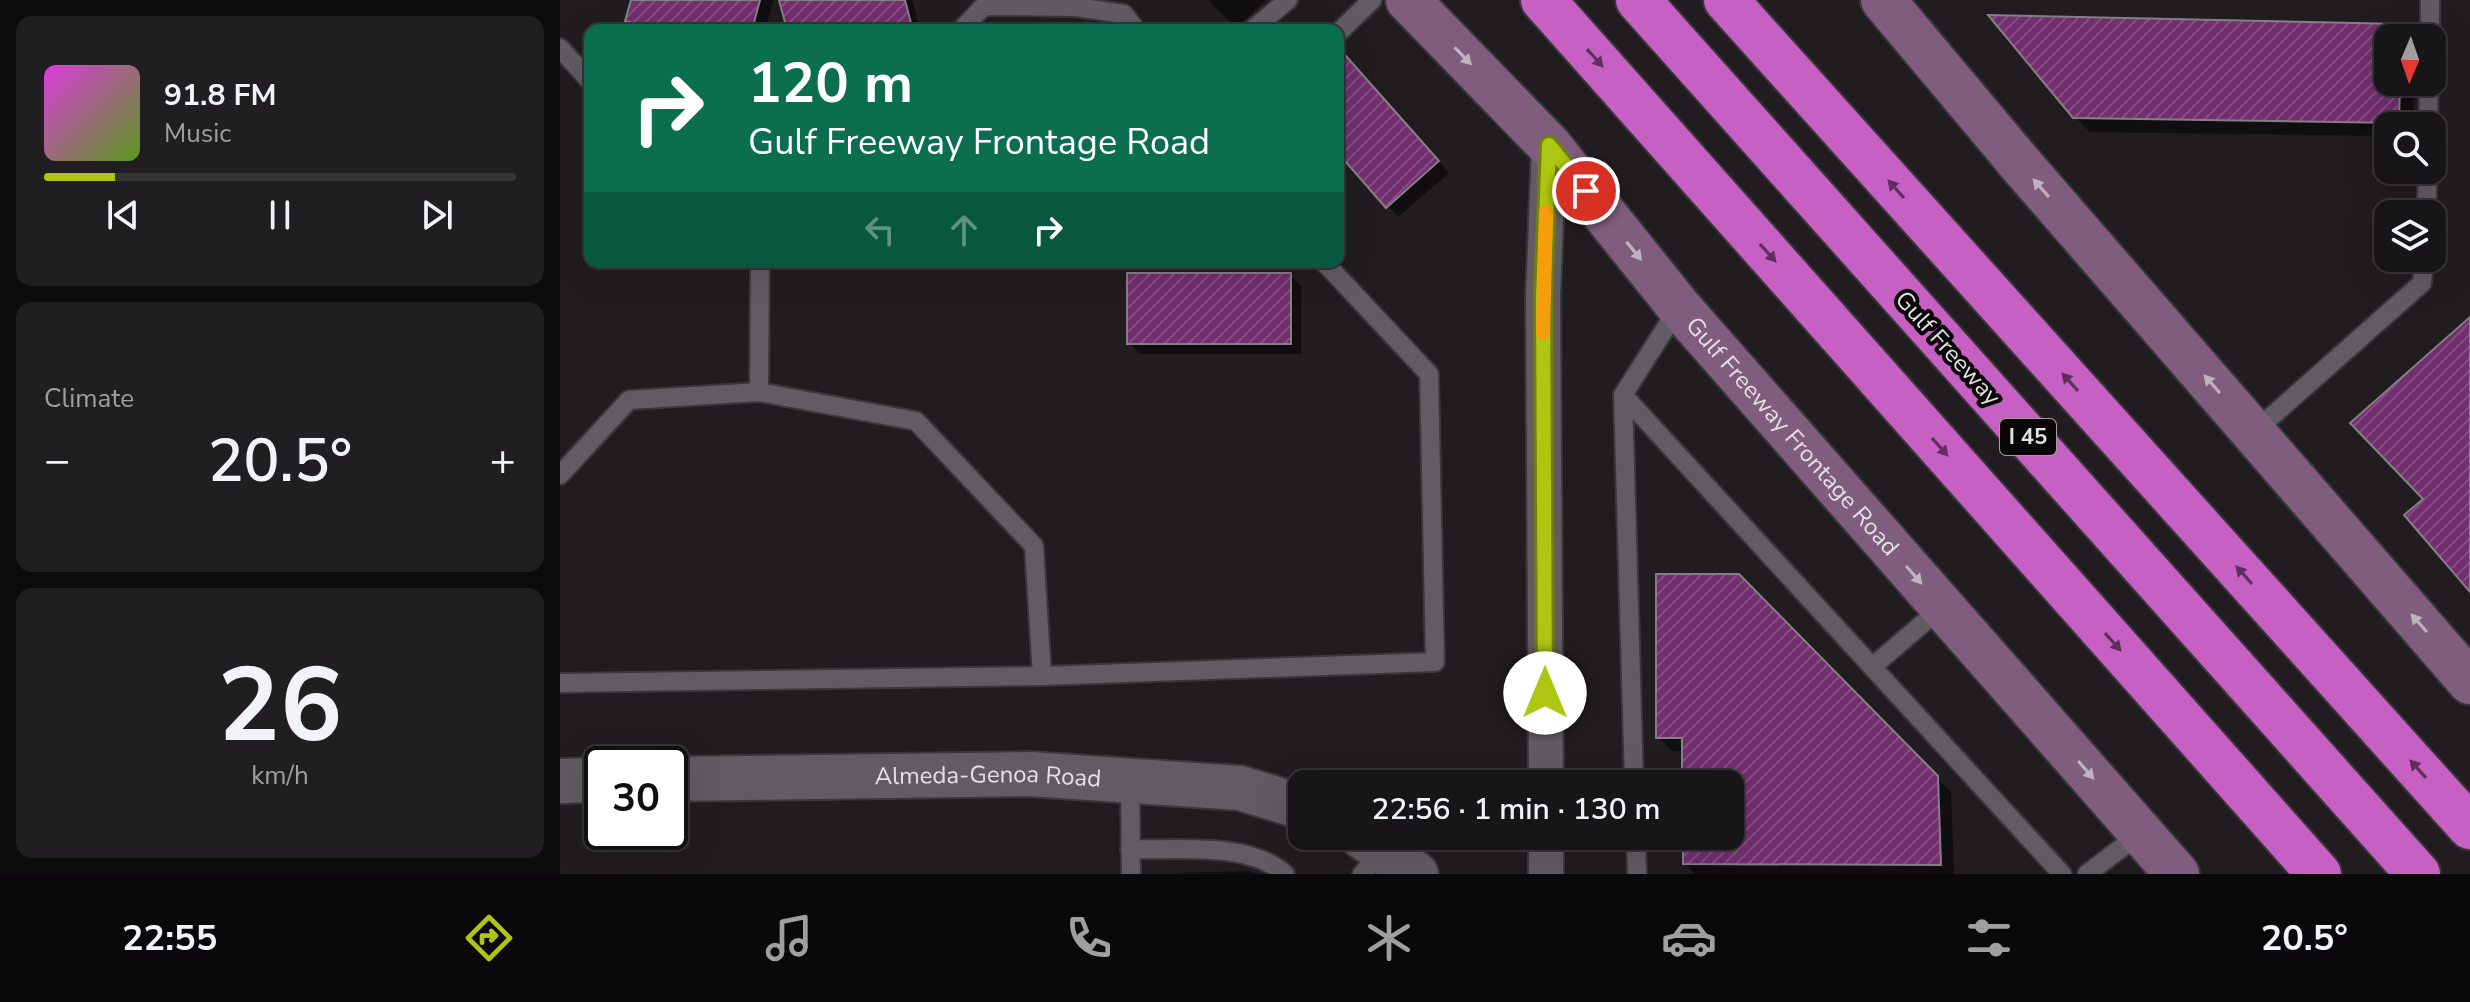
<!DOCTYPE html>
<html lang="en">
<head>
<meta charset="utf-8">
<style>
  body { margin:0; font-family:"Nunito Sans",sans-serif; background:#211e21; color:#f1f3f6; height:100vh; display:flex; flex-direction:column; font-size:30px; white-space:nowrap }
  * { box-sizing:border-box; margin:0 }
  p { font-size:26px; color:#9f9fa2 }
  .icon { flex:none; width:44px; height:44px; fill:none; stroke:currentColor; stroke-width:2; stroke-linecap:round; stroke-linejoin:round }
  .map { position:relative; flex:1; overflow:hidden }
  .panel { display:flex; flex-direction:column; gap:16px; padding:16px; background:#0d0c0d; width:560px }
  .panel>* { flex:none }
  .banner { position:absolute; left:24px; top:24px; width:760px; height:244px; border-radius:16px; box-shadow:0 8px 32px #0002,0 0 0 2px #363437; background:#0b6e4f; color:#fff; overflow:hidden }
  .needle { width:52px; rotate:182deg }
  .controls { position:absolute; left:1814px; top:24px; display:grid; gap:16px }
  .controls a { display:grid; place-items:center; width:72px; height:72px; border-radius:16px; background:#181518; box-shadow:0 8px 32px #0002,0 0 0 2px #363437; font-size:40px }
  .speed { position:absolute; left:24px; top:746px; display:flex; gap:16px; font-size:40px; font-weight:700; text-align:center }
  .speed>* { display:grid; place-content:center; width:104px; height:104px; border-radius:50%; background:#181518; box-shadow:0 8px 32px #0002,0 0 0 2px #363437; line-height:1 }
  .speed .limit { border:4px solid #111; border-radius:12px; background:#fff; color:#111 }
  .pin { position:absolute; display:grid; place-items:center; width:68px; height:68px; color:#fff; margin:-34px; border:4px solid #fff; border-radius:50%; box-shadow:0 2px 8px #0007 }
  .me { position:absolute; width:88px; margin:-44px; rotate:0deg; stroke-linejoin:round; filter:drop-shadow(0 0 6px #0008) }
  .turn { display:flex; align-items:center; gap:28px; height:168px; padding:0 32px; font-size:36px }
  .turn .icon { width:104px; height:104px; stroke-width:2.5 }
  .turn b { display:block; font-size:56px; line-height:68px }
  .lanes { display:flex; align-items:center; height:76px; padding:0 32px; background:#0003; justify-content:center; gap:40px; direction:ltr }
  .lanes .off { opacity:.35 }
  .big { font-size:60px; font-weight:600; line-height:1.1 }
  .panel .card { flex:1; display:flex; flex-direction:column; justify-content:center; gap:12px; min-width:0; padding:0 28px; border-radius:16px; background:#211e21 }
  .panel .dial { align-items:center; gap:0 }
  .dial b { font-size:104px; line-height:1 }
  .song { display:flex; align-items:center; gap:24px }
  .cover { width:96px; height:96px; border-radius:12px; background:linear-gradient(135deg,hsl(300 70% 55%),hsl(90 70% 35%)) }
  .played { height:8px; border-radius:4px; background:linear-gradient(90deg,#acc611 15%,#363437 15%) }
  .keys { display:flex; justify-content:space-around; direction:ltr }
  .heat { display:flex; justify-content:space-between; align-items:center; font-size:44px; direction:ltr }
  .trip { position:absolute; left:728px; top:770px; width:456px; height:80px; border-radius:16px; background:#181518; box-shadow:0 8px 32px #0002,0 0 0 2px #363437; font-weight:600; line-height:80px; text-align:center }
  .tab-bar { display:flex; height:128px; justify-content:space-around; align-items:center; background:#0a080a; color:#9f9fa2 }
  .tab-bar .icon { width:56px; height:56px }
  .tab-bar .selected { color:#acc611 }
  .tab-bar b { font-size:36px; color:#f1f3f6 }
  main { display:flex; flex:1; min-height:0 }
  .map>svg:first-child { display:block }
  .shadow { fill:#0007 }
  .building { fill:url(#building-hatch); stroke:#857f84; stroke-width:2 }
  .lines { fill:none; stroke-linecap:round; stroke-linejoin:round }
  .service-casing { stroke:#3a3639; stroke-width:22 }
  .minor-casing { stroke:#3a3639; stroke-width:38 }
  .tertiary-casing { stroke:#3a3639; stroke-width:48 }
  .secondary-casing { stroke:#3a3639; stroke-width:48 }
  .motorway-casing { stroke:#3a3639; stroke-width:48 }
  .service { stroke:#615c61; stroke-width:18 }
  .minor { stroke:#615c61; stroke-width:34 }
  .tertiary { stroke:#615c61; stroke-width:44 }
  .secondary { stroke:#805d7e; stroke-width:44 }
  .motorway { stroke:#c760c3; stroke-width:44 }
  .oneway { fill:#c0b2c0 }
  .oneway2 { fill:#5e2f5c }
  .route-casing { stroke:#70810b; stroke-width:20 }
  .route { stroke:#acc611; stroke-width:14 }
  .slow { stroke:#f59e0b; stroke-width:14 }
  .labels { text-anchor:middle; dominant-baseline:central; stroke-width:8; stroke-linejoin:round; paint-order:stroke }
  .shield { fill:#090708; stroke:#a29fa1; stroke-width:2 }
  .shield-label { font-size:22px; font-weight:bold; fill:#e3e0e3 }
  .street-label { font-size:24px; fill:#e3e0e3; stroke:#090708 }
</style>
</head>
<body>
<main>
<section class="panel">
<div class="card">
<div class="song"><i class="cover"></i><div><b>91.8 FM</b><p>Music</p></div></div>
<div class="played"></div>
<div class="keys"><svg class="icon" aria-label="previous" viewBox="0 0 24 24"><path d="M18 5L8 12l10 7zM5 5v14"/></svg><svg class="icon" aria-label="pause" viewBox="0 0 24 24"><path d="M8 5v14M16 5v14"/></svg><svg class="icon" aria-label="next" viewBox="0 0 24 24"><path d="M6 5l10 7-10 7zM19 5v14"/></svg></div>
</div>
<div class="card"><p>Climate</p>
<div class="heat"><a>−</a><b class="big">20.5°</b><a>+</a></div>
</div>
<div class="card dial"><b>26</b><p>km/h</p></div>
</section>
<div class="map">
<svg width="1910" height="874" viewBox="0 0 1910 874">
  <defs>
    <pattern id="building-hatch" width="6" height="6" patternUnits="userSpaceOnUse" patternTransform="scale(2)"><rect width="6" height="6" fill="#722e6f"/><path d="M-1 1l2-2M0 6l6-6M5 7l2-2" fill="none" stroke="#864c83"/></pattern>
  </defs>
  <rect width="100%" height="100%" fill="#201c20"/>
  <!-- shadow -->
  <g class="shadow">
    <path d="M73,0H214L205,30H76L67,20Z"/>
    <path d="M221,0H352L360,30H229Z"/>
    <path d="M648,0H706L676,28Z"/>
    <path d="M1840,26L1853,38H1828V82H1854L1853,126H1828V136L1530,132L1515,117Z"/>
    <path d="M778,63L796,68L889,173L838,217L778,150Z"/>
    <path d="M730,275L741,286V354H580L569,343Z"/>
    <path d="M1179,576L1391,792L1394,874H1135L1125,864V836H1170V784H1124V751H1113L1098,737Z"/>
    <path d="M691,871L697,874L609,873Z"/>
  </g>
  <!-- building -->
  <g class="building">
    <path d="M71,0H200L192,30H97L65,21Z"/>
    <path d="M219,0H345L351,23L324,30H227Z"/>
    <path d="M1428,15L1841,24V38H1828V82H1840L1839,123L1513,118Z"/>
    <path d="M778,47L879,161L826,208L778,153Z"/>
    <rect x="567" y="273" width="164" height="71"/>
    <path d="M1910,317V592L1844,515L1863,499L1790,423Z"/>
    <path d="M1096,574H1179L1378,776L1381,865L1123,864V836H1170V784H1122V738H1096Z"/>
  </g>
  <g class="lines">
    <!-- service casing -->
    <g class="service-casing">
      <g id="service">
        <path d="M401,30L424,6L516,7L564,14L576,30"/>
        <path d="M692,30L728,0"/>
        <path d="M778,33L812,0"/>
        <path d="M1870,38V0"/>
        <path d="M0,48L30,81"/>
        <path d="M1868,126L1869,82"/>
        <path d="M1866,214L1868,170"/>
        <path d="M1119,307L1063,395L1502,874"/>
        <path d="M199,392L200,262"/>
        <path d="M1063,395L1074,784"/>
        <path d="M1694,432L1862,283L1864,258"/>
        <path d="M0,475L69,400L199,392L356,421L474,546L482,676"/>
        <path d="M1312,667L1382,607"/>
        <path d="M0,683L482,676L875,662L869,374L764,262"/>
        <path d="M570,781L571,874"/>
        <path d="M1076,836L1077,874"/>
        <path d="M570,849C618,851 688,841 725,874"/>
        <path d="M802,874L824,850"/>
        <path d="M1527,874L1581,833"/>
      </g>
    </g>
    <!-- minor casing -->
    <g class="minor-casing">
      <g id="minor">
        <path d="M986,784L983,297L989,145"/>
        <path d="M986,836V874"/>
      </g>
    </g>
    <!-- tertiary casing -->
    <g class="tertiary-casing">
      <g id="tertiary">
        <path id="s1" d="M110,779L469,774L680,788L742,807"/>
        <path d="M0,781L42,780"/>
        <path d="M801,836L856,874"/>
      </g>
    </g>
    <!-- secondary casing -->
    <g class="secondary-casing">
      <g id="secondary">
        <path id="s2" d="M848,0L989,145L1119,307L1617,874"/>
        <path d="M1323,0L1463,167L1910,682"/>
      </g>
    </g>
    <!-- motorway casing -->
    <g class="motorway-casing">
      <g id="motorway">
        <path d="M983,0L1759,874"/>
        <path d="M1078,0L1858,874"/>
        <path d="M1166,0L1910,827"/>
      </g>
    </g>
    <!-- service -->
    <use href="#service" class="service"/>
    <!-- minor -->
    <use href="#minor" class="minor"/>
    <!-- tertiary -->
    <use href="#tertiary" class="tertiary"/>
    <!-- secondary -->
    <use href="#secondary" class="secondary"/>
    <!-- motorway -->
    <use href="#motorway" class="motorway"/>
  </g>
  <!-- one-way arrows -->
  <defs><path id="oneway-solid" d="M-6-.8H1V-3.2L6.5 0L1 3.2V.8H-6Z" transform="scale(2)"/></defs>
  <g class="oneway">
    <use href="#oneway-solid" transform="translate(903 56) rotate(46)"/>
    <use href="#oneway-solid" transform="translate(1481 188) rotate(-131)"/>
    <use href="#oneway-solid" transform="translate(1074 251) rotate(51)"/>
    <use href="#oneway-solid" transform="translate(1652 384) rotate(-131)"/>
    <use href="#oneway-solid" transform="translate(1354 575) rotate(49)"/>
    <use href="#oneway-solid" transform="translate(1859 623) rotate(-131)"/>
    <use href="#oneway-solid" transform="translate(1526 770) rotate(49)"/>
  </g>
  <g class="oneway2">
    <use href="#oneway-solid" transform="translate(1035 58) rotate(48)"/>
    <use href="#oneway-solid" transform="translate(1336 189) rotate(-132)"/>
    <use href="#oneway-solid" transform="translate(1208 253) rotate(48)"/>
    <use href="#oneway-solid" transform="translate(1510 382) rotate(-132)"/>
    <use href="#oneway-solid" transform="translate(1380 447) rotate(48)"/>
    <use href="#oneway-solid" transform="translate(1684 575) rotate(-132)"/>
    <use href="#oneway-solid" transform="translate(1553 642) rotate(48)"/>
    <use href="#oneway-solid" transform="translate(1858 769) rotate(-132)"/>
  </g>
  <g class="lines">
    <!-- route casing -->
    <g class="route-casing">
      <path id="route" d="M985,693L983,297L989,145L1026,191"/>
    </g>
    <!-- route -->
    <use href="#route" class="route"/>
    <!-- slow -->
    <path class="slow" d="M983,333L986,212"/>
  </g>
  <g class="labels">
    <!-- shield labels -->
    <rect class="shield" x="1440" y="419" width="56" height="36" rx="6"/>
    <g class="shield-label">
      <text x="1468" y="437">I 45</text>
    </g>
    <!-- street labels -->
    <g class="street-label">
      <text transform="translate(1388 348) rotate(48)">Gulf Freeway</text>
      <text stroke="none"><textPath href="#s2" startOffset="582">Gulf Freeway Frontage Road</textPath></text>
      <text stroke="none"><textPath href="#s1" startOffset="318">Almeda-Genoa Road</textPath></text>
    </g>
  </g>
</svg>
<div class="controls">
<a><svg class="needle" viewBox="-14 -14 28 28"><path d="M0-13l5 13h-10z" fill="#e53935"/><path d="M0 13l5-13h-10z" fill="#9f9fa2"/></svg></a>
<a><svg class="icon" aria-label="search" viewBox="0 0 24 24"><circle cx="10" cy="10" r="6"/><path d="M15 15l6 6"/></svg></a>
<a><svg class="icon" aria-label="layers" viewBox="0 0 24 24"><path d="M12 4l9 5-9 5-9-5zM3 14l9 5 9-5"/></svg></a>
</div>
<div class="speed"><div class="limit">30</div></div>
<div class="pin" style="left:1026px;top:191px;background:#d93025"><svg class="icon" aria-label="arrive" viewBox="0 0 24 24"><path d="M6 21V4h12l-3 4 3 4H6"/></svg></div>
<svg class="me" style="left:985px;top:693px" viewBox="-20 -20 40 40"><circle r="19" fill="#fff"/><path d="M0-13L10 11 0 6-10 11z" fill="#acc611"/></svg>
<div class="trip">22:56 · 1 min · 130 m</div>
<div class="banner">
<div class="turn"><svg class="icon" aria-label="right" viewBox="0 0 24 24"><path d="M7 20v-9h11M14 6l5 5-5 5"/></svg><div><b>120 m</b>Gulf Freeway Frontage Road</div></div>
<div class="lanes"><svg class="icon off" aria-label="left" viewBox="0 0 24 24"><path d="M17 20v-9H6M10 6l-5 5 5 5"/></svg><svg class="icon off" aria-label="ahead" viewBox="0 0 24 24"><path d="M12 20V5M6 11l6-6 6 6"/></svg><svg class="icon" aria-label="right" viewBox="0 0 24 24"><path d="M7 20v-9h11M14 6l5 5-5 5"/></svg></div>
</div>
</div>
</main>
<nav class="tab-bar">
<b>22:55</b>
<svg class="icon selected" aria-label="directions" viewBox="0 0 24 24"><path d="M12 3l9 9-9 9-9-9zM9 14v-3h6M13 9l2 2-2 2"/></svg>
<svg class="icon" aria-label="music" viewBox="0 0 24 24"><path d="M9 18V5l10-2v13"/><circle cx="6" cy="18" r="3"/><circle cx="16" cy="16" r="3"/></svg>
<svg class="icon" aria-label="phone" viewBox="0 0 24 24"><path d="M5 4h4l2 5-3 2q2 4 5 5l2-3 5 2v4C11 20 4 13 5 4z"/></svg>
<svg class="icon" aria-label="climate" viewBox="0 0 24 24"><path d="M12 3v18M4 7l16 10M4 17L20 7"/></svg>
<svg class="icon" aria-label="car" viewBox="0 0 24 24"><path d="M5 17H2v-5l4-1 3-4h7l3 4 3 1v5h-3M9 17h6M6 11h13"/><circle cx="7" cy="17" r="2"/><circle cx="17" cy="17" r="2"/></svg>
<svg class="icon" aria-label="filters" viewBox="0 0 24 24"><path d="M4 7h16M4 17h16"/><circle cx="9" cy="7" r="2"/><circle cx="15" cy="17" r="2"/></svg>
<b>20.5°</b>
</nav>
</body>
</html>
